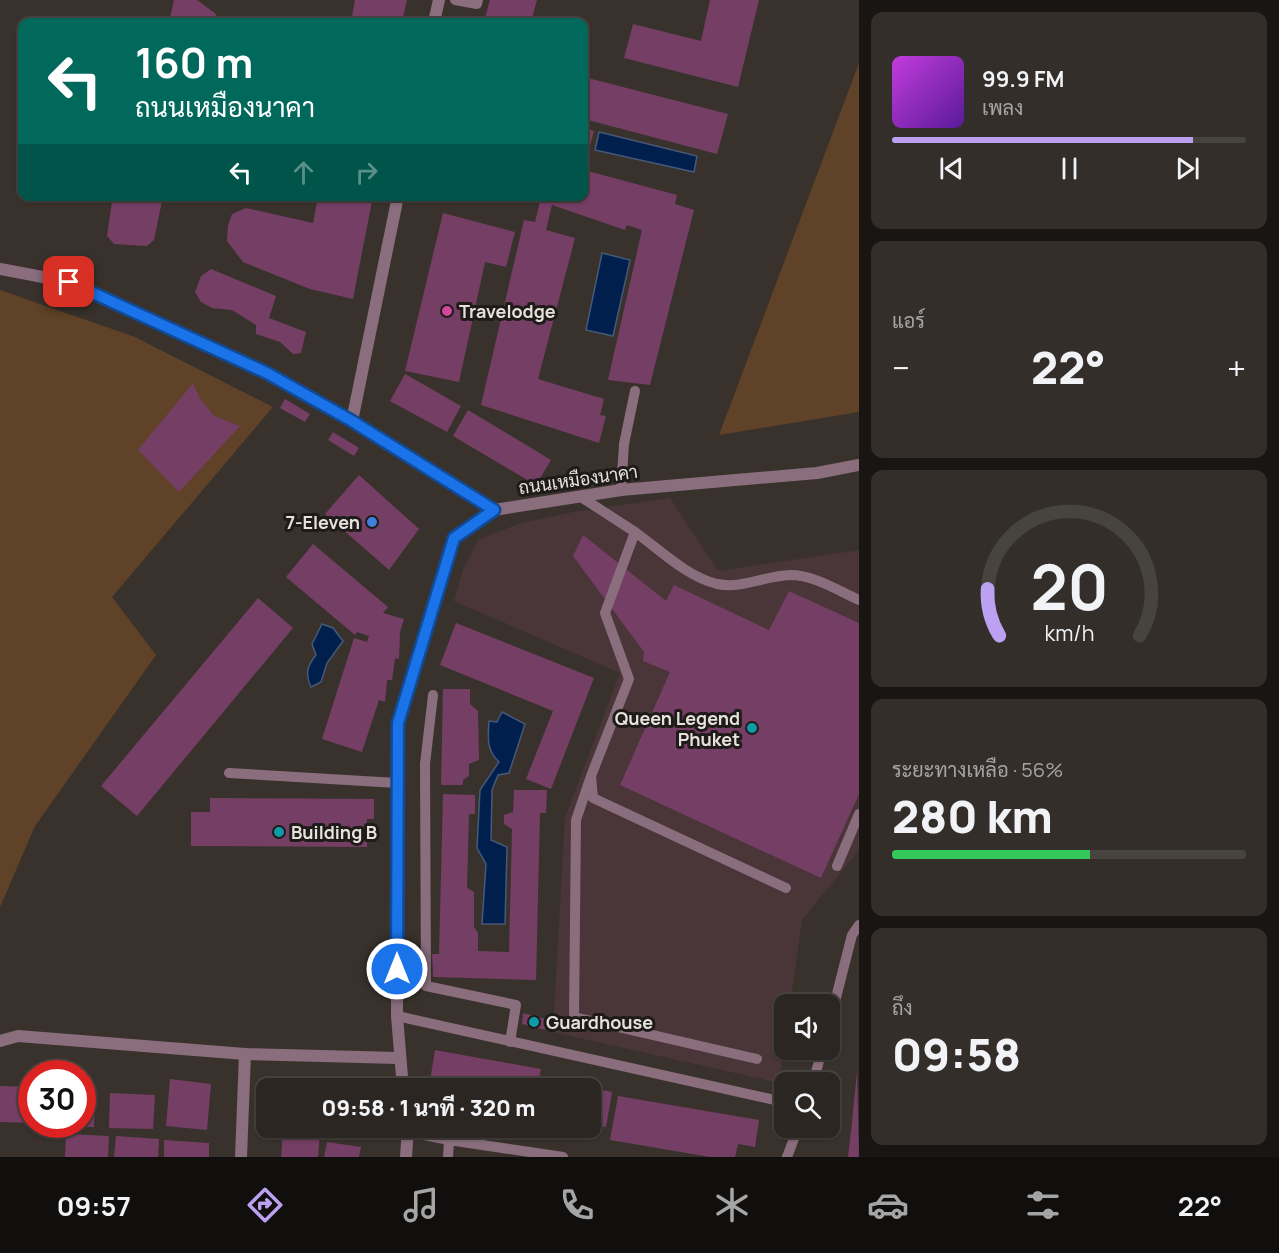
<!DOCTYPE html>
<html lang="th">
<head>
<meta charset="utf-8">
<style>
  body { margin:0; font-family:Manrope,Sarabun,sans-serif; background:#332e2a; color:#f1f3f6; height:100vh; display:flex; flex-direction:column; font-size:22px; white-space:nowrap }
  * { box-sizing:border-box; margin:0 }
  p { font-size:20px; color:#a6a5a5 }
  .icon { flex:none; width:33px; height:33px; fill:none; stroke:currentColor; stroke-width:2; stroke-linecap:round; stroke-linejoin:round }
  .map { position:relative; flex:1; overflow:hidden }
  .drawer { display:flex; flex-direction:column; gap:12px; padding:12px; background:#181512; width:420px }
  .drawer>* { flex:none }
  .top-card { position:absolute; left:18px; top:18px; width:570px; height:183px; border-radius:12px; box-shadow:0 2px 4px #0004,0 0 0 2px #47433f; background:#00695c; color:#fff; overflow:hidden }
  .fabs { position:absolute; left:774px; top:994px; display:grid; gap:12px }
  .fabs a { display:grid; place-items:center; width:66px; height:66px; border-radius:12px; background:#2b2621; box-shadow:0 2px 4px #0004,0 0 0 2px #47433f; font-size:30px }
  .speed { position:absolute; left:18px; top:1060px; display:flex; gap:12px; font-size:30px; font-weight:700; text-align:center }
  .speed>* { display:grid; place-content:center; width:78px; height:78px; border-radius:50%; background:#2b2621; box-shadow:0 2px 4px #0004,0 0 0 2px #47433f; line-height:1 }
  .speed .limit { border:9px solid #d22; background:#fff; color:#111 }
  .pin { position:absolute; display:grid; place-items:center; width:51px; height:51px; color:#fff; margin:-26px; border-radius:12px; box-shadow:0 3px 9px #0006 }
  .me { position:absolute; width:66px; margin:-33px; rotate:0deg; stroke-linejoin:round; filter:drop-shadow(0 0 4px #0008) }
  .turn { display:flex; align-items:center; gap:21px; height:126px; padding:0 18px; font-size:27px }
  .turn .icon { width:78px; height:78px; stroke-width:2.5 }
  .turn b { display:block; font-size:42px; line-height:51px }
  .lanes { display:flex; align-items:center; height:57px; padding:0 18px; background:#0003; justify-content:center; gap:30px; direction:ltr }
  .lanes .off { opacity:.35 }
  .big { font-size:45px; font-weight:800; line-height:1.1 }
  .drawer .tile { flex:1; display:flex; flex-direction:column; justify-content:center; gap:9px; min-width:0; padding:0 21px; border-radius:12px; background:#332e2a }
  .drawer .dial { align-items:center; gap:0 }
  .dial svg { height:156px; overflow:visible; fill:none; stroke:#47433f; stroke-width:7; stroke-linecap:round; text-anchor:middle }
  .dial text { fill:#f1f3f6; stroke:none }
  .song { display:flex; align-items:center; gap:18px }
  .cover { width:72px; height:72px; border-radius:9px; background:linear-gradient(135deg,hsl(290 70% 55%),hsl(270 70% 35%)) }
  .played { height:6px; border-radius:3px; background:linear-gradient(90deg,#bca0f2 85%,#47433f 85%) }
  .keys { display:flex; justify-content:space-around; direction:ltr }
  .heat { display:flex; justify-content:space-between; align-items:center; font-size:33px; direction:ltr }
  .charge { height:9px; border-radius:4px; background:linear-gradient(90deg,#34c759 56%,#47433f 0) }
  .trip { position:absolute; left:256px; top:1078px; width:345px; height:60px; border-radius:12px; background:#2b2621; box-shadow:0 2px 4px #0004,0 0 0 2px #47433f; font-weight:800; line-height:60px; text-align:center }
  .dock { display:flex; height:96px; justify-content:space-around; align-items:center; background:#110f0d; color:#a6a5a5 }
  .dock .icon { width:42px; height:42px }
  .dock .active { color:#bca0f2 }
  .dock b { font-size:27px; color:#f1f3f6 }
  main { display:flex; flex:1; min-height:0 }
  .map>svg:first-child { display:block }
  .commercial { fill:#4a3538 }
  .green { fill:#5f4227 }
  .water { fill:#001f4c; stroke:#455978; stroke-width:1.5 }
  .building { fill:#753e65 }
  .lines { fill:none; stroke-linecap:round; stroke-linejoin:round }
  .service { stroke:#8a6e7d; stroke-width:10 }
  .minor { stroke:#8a6e7d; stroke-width:12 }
  .tertiary { stroke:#8a6e7d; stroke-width:12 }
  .route-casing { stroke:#114b97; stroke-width:15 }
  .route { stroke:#1a73e8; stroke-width:10 }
  .hotel-dot { fill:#d1479c; stroke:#1e1b18; stroke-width:2 }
  .shop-dot { fill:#3f7fe0; stroke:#1e1b18; stroke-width:2 }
  .culture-dot { fill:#0f9aa8; stroke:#1e1b18; stroke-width:2 }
  .labels { text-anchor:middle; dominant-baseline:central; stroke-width:6; stroke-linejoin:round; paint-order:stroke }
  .poi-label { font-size:18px; font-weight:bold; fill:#e6e1dd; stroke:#1e1b18; text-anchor:start }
  .street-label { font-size:18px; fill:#e6e1dd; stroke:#1e1b18 }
</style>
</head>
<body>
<main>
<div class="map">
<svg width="859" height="1157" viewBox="0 0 859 1157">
  <rect width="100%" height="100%" fill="#39322c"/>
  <!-- commercial -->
  <path class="commercial" d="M670,498L718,571L859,550V850L802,920L790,1005H784V1043L779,1083L553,1032L565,817L620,673L454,601L463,570L478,540L518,524L573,512Z"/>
  <!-- green -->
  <g class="green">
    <path d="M859,63V412L719,435Z"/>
    <path d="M0,290L135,337L273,407L112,597L156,655L35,826L0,907Z"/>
  </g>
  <!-- water -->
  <g class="water">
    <path d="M599,132L697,156L694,172L595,150Z"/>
    <path d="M602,253L630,260L613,336L586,330Z"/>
    <path d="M322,624L333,628L343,641L327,663L321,682L311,687C305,674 307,666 316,655L312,644Z"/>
    <path d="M502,712L525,724L509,773L498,775L492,790L491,840L507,847L505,924H482L486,864L477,848L480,790L499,762C486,750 488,738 489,721L497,722Z"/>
  </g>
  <!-- building -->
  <g class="building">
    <path d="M174,0H197L216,14L215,22H169Z"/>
    <path d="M355,0H407L402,22H351Z"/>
    <path d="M490,0H537L531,22H484Z"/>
    <path d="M710,0H759L738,87L624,58L633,24L701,41Z"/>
    <path d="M584,77L728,114L717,154L584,119Z"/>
    <path d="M584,128L594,131L590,146L584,145Z"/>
    <path d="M584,170L677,195L675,204L694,210L650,385L608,380L642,230L627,225L625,230L552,205L546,230L575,238L538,379L604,399L600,415L606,416L599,443L481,405L524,220L535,222L541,197L554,201L555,196H584Z"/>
    <path d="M107,196H163L154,240L147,246L114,244L107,236L112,202L106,201Z"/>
    <path d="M318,196H373L353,299L310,289L243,262L227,241L228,225L232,214L246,208L313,223Z"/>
    <path d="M443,213L515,232L506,267L485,262L459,382L405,371Z"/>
    <path d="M211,269L276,296L269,318L306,332L301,353L293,354L280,342L256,334V325L232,310L212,308L201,302L195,292L201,276Z"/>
    <path d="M405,374L461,406L447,432L390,401Z"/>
    <path d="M193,383L199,397L214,416L240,426L179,492L138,450Z"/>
    <path d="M285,399L310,414L305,422L280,408Z"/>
    <path d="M468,410L551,460L536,485L453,436Z"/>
    <path d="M333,432L359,448L354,456L328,440Z"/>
    <path d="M359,475L419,529L389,570L325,514Z"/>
    <path d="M583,535L666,601L674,585L769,630L789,591L859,623V794L821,878L620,785L670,672L643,661L644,652L573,556Z"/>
    <path d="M313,544L388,607L383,613L404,619L400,632L399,659L395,658L392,680H387L385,702L379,700L362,752L322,739L354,638L367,642L369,636L357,632L355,635L286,577Z"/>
    <path d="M258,598L293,628L137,816L101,786Z"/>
    <path d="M456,623L594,678L551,789L526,779L553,711L440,665Z"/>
    <path d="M443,689H470V704L478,711L479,760L469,764V776L463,780V785H441Z"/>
    <path d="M514,790H547L546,813H540L536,980L433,977L432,954H439L443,794L475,795V814H469L467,888L474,892V927L478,933V951L509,952L512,829L504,824V815L513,812Z"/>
    <path d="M210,798L374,799V819H367V847L191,846V812H210Z"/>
    <path d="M523,1013L546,1019L545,1030L522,1024Z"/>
    <path d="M435,1050L541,1069L537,1089H450L451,1085L430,1081Z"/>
    <path d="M857,1071L859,1157H848L852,1122Z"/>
    <path d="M280,1077L320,1082L319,1089H279Z"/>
    <path d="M170,1079L211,1084L207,1130L166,1126Z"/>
    <path d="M556,1081L590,1088V1089H555Z"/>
    <path d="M82,1084H95L94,1127H82Z"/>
    <path d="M0,1086L32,1087V1123L0,1122Z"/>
    <path d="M591,1088L612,1092L606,1127L591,1125Z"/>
    <path d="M110,1093L155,1095L153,1129L109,1128Z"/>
    <path d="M618,1096L759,1120L755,1147L738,1144L735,1157H710L610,1140Z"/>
    <path d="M323,1128H359L358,1134Z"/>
    <path d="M283,1131L320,1133L318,1157H281Z"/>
    <path d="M66,1134L109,1136L108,1157H65Z"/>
    <path d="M116,1136L159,1139L158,1157H114Z"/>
    <path d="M164,1140L209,1143V1157H164Z"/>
    <path d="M327,1142L361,1147L359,1157H324Z"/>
  </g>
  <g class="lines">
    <!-- service -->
    <g class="service">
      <path d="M455,0L477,4L478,0"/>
      <path d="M621,490L624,444L635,391"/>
      <path d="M581,497L635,532L605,613L629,679L591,776L593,798L786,888"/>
      <path d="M635,532C659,549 687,577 717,584C743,589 764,576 790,575C814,575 837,590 859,600"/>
      <path d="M433,695L425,764L426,986L516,1005L510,1042"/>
      <path d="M229,773L397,783"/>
      <path d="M590,779L576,820L574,1017L757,1059"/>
      <path d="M837,866L859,814"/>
      <path d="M397,1016L784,1102"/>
      <path d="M830,1021L852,935L859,925"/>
      <path d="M813,1083L822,1050"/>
      <path d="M409,1132L449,1140"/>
      <path d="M448,1157L449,1140L563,1157"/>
      <path d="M787,1157L798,1128"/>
    </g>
    <!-- minor -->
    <g class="minor">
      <path d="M434,22L439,0"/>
      <path d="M352,421L398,196"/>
      <path d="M0,1041L18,1036L245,1054L398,1058"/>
      <path d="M403,1089L397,1016L398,723L454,538L494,510"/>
      <path d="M241,1157L245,1054"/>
      <path d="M406,1157L408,1128"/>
    </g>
    <!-- tertiary -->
    <path class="tertiary" d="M0,269L69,282L267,373L352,421L494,510L621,490L817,473L859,465"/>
  </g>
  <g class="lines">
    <!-- route casing -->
    <g class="route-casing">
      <path id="route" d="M69,282L267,373L352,421L494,510L454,538L398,723L397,969"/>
    </g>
    <!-- route -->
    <use href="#route" class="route"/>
  </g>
  <!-- markers -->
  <circle class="hotel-dot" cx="447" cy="311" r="6"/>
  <circle class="shop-dot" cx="372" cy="522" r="6"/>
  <g class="culture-dot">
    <circle cx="752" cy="728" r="6"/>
    <circle cx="279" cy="832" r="6"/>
    <circle cx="534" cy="1022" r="6"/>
  </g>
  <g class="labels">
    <!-- poi labels -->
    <g class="poi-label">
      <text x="459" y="311">Travelodge</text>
      <text x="360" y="522" text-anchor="end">7-Eleven</text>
      <text x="740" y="718" text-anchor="end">Queen Legend<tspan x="740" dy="21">Phuket</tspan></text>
      <text x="291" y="832">Building B</text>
      <text x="546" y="1022">Guardhouse</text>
    </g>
    <!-- street labels -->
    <g class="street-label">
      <text transform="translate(578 479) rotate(-8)">ถนนเหมืองนาคา</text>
    </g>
  </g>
</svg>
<div class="fabs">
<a><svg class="icon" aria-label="sound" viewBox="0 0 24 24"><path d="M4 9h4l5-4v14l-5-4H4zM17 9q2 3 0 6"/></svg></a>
<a><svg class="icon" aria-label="search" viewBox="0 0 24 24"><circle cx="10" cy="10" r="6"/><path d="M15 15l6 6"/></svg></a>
</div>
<div class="speed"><div class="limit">30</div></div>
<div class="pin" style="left:69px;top:282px;background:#d93025"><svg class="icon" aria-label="arrive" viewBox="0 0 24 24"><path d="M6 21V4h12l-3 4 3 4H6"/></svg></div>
<svg class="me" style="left:397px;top:969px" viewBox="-20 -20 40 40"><circle r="17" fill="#1a73e8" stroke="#fff" stroke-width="3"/><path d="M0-11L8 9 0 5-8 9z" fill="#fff"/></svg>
<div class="trip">09:58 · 1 นาที · 320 m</div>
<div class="top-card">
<div class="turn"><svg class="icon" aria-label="left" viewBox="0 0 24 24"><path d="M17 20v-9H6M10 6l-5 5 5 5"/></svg><div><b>160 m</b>ถนนเหมืองนาคา</div></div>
<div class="lanes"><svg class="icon" aria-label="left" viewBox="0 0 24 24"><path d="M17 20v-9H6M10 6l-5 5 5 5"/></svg><svg class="icon off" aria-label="ahead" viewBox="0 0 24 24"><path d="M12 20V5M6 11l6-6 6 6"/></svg><svg class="icon off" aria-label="right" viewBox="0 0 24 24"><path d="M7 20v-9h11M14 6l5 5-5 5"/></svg></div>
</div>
</div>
<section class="drawer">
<div class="tile">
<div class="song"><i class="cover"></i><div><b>99.9 FM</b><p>เพลง</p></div></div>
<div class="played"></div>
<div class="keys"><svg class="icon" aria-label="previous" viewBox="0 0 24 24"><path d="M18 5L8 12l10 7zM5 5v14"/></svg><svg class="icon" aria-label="pause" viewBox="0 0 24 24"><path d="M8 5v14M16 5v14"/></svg><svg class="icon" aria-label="next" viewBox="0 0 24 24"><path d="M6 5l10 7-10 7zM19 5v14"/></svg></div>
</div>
<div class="tile"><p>แอร์</p>
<div class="heat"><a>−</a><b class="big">22°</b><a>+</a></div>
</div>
<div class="tile dial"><svg viewBox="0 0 100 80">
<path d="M14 69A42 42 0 1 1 86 69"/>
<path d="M14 69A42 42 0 0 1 8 45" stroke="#bca0f2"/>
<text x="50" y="56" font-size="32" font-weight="700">20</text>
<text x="50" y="72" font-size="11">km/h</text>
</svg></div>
<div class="tile"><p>ระยะทางเหลือ · 56%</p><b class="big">280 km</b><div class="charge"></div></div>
<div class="tile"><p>ถึง</p><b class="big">09:58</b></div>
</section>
</main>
<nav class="dock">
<b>09:57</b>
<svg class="icon active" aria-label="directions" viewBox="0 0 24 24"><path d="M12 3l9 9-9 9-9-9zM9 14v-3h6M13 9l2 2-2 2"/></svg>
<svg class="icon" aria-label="music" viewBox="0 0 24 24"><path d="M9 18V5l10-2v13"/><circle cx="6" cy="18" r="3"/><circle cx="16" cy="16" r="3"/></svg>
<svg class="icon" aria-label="phone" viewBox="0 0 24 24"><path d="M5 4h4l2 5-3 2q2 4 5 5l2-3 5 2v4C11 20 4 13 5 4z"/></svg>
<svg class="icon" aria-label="climate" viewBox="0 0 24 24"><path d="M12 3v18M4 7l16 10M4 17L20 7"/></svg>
<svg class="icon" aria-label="car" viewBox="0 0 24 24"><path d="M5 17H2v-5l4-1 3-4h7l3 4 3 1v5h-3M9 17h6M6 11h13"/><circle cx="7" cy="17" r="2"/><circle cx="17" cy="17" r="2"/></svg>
<svg class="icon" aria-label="filters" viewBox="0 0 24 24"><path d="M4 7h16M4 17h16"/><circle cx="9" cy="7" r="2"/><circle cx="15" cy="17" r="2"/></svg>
<b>22°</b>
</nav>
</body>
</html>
